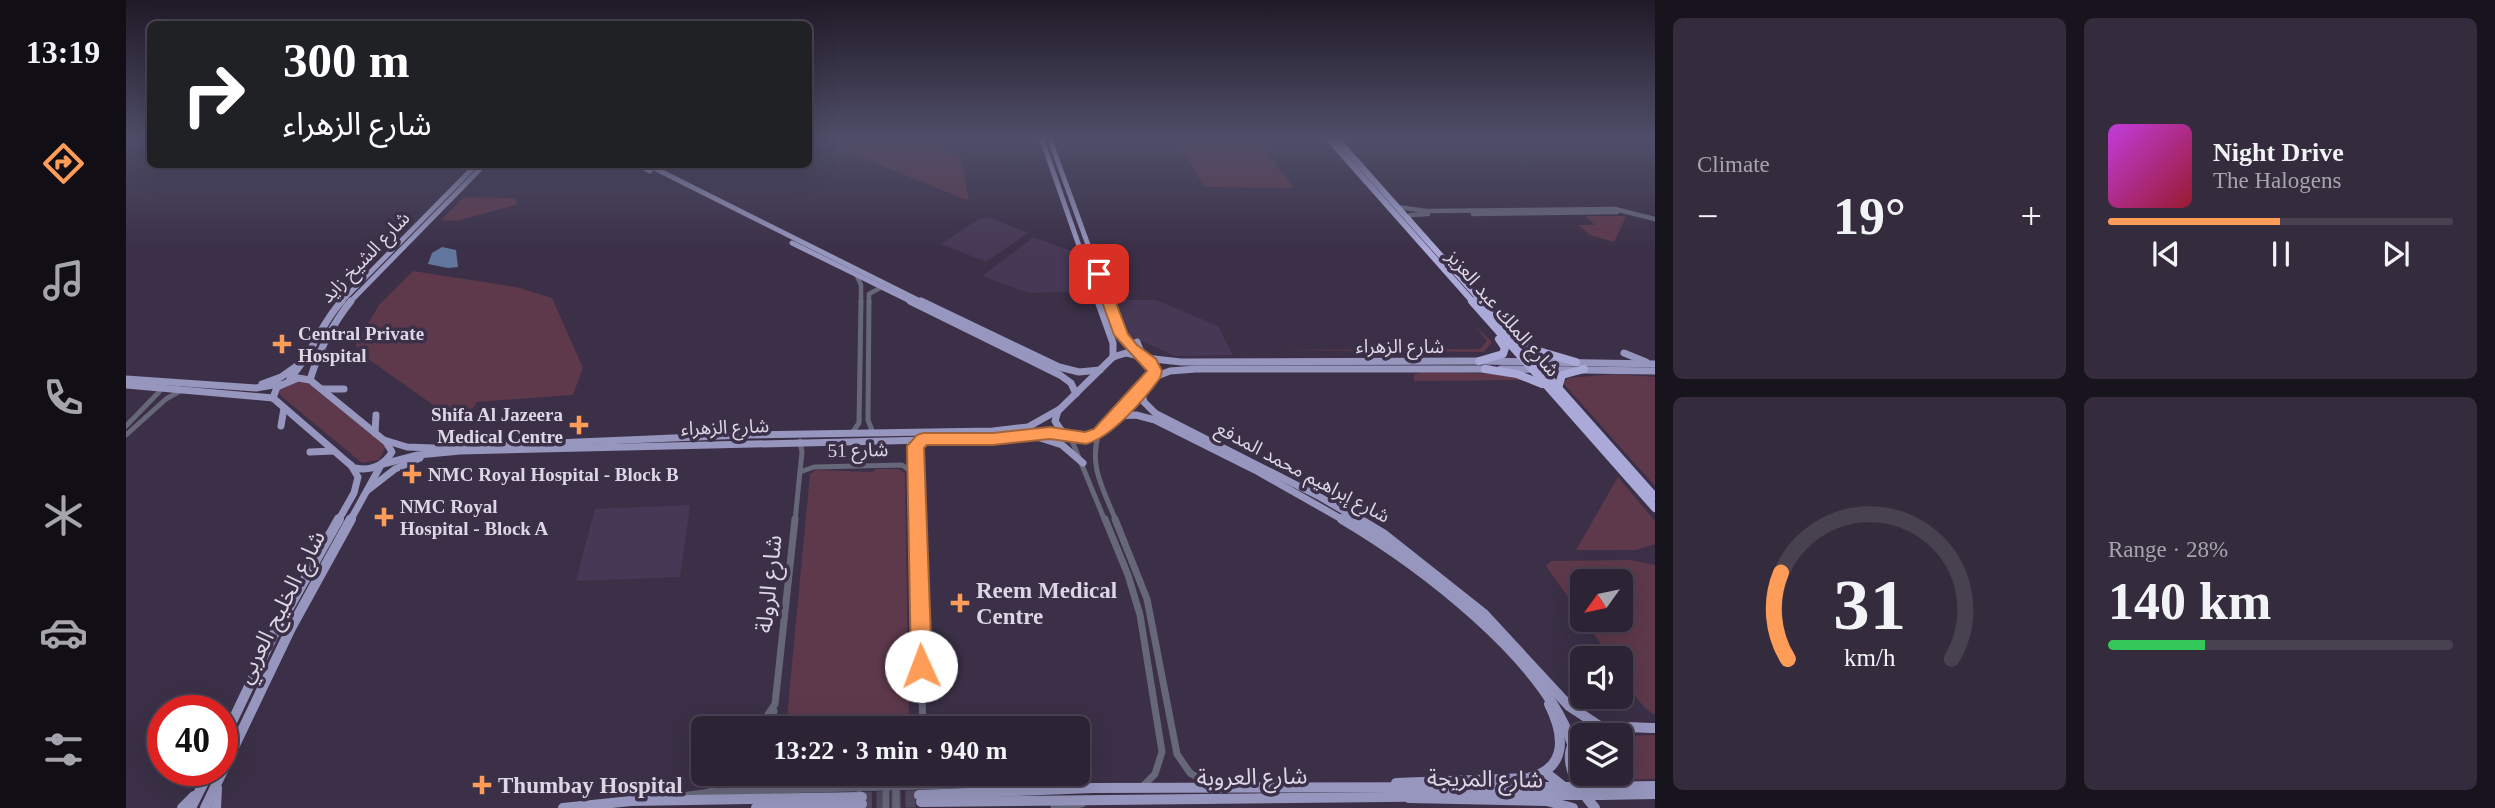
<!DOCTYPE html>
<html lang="en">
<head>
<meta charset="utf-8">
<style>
  body { margin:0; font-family:"Times New Roman","Noto Sans Arabic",serif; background:#342c3d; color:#f1f3f6; height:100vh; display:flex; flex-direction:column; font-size:26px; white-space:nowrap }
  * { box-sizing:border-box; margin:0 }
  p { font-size:23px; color:#a6a4ad }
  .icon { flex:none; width:38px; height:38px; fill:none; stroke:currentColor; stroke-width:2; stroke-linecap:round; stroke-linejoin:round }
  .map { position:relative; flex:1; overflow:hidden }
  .details { display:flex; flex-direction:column; gap:18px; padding:18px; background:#18141d; width:840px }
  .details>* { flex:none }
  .hud { position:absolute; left:21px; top:21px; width:665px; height:147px; border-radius:10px; box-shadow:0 7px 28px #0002,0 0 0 2px #484150; background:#202124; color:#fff; overflow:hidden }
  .needle { width:46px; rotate:237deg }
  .buttons { position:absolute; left:1444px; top:569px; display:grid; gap:14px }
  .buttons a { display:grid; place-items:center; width:63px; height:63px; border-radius:10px; background:#2c2435; box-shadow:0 7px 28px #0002,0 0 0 2px #484150; font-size:35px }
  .speed { position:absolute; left:21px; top:695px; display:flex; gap:14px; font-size:35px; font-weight:700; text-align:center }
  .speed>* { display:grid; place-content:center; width:91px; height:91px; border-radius:50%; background:#2c2435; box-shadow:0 7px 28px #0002,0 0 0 2px #484150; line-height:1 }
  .speed .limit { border:10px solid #d22; background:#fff; color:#111 }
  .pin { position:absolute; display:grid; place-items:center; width:60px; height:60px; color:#fff; margin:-30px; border-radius:14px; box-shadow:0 4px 10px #0006 }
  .me { position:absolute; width:77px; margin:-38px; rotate:358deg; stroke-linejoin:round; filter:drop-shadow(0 0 5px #0008) }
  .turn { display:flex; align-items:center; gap:24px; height:147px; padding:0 21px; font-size:32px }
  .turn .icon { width:91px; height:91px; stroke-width:2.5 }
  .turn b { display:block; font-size:49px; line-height:60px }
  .big { font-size:52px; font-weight:800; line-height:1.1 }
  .details .card { flex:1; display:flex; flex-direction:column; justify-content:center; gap:10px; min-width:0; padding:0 24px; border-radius:10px; background:#342c3d }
  .details .dial { align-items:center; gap:0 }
  .dial svg { height:182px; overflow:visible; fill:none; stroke:#484150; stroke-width:7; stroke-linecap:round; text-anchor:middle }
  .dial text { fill:#f1f3f6; stroke:none }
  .song { display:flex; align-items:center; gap:21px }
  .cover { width:84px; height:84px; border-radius:10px; background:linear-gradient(135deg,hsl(290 70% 55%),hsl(350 70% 35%)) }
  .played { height:7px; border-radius:4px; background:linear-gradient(90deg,#fe9c58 50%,#484150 50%) }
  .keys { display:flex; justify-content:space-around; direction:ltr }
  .heat { display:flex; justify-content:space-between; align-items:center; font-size:38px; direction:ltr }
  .charge { height:10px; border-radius:5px; background:linear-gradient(90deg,#34c759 28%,#484150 0) }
  .details .tiles { flex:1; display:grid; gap:18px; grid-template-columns:repeat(2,1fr) }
  .trip { position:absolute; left:565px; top:716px; width:399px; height:70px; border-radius:10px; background:#2c2435; box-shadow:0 7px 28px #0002,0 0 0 2px #484150; font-weight:800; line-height:70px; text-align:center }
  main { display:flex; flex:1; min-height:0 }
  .tab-bar { display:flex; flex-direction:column; width:126px; justify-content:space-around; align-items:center; background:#120e15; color:#a6a4ad }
  .tab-bar .icon { width:49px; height:49px }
  .tab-bar .selected { color:#fe9c58 }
  .tab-bar b { font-size:32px; color:#f1f3f6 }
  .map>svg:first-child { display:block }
  .built { fill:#473956 }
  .green { fill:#5d394b }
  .water { fill:#62769e }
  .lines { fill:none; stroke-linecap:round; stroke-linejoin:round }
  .major-tunnel { stroke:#53495f; stroke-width:10; stroke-dasharray:10 4.5; stroke-linecap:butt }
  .minor-far2 { stroke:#67677a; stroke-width:4.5 }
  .minor-far1 { stroke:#67677a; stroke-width:5 }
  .minor { stroke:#67677a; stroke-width:7 }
  .major-far2 { stroke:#9796be; stroke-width:5 }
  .major-far1 { stroke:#9796be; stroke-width:7 }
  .major { stroke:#9796be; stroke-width:10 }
  .highway-far1 { stroke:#aaa9d8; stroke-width:6 }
  .highway { stroke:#aaa9d8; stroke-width:8 }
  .major-bridge { stroke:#9796be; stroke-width:10 }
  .route { fill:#fe9c58; stroke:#a56539; stroke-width:2 }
  .poi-dot { fill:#fe9c58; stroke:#3b3047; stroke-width:2.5 }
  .labels { text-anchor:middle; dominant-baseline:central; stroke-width:7; stroke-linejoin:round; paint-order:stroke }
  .street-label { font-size:19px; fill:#ddd6e5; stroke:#3b3047 }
  .poi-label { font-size:19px; font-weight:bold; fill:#ddd6e5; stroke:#3b3047; text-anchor:start }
  .near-street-label { font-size:23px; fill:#ddd6e5; stroke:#3b3047 }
  .near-poi-label { font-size:23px; font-weight:bold; fill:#ddd6e5; stroke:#3b3047; text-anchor:start }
</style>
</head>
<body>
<main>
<nav class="tab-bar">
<b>13:19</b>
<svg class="icon selected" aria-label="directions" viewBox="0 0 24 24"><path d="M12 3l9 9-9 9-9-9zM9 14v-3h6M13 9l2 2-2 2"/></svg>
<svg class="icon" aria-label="music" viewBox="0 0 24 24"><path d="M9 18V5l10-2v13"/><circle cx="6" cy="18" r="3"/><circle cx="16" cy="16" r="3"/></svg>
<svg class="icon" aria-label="phone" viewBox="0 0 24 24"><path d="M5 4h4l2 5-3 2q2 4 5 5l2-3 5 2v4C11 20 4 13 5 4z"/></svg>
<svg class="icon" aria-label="climate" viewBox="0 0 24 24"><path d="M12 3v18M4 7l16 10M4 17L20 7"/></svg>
<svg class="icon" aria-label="car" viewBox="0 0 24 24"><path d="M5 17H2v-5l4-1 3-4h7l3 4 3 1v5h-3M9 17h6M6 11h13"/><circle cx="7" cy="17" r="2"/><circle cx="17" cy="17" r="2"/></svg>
<svg class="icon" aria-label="filters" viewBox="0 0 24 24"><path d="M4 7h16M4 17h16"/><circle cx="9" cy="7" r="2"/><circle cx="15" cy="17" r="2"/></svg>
</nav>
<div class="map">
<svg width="1529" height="808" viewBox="0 0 1529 808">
  <rect width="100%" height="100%" fill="#3b3047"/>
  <!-- built -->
  <g class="built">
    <path d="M865,218L902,233L860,262L815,244L853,219Z"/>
    <path d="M908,237L951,253L962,291L903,293L856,276Z"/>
    <path d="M990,300H1030L1092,326L1107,355L1049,356L1005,336Z"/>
    <path d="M564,505L554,577L450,581L469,509Z"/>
  </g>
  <!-- green -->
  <g class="green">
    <path d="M1137,147L1168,188L1079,187L1054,148Z"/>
    <path d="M712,148H810L835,157L843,201Z"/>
    <path d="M338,197L388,198L392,204L331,221L315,220Z"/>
    <path d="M1459,216H1497L1500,217L1488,242L1464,235L1452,225H1469Z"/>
    <path d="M287,271L390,287L426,298L457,368L447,395L351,402L341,417L320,414L235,354L230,344L253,305Z"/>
    <path d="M1348,325L1366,342L1358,352L1131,350L1354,349L1361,341Z"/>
    <path d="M1296,372L1381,374L1398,380L1288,381V375Z"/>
    <path d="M1490,374L1529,377V486L1437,383L1442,378Z"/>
    <path d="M173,381H179L260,446L253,460L236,463L154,395L153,390Z"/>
    <path d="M750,469H773L779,473L783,728H660L684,474L690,470L746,472Z"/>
    <path d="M1492,477L1529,521V544L1510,550H1450Z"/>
    <path d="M1504,560L1529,565V715C1512,705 1494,677 1494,658H1485L1458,620H1494V581H1456V617L1420,566L1425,561Z"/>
    <path d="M1529,735V779L1455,781L1450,762L1456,745V774H1494L1495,736Z"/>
  </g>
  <!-- water -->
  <path class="water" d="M316,247L330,250L332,267L322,268L302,264L306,253Z"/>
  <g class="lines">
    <!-- major-tunnel -->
    <g class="major-tunnel">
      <path d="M736,797L793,795"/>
      <path d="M736,804L795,802"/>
    </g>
    <!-- minor-far2 -->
    <g class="minor-far2">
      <path d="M1272,207L1300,211L1489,209L1529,219"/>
      <path d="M1347,214L1491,212"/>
      <path d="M1283,221L1284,215L1302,214"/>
      <path d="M731,276L735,285V303"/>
      <path d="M743,303V294L754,288"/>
    </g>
    <!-- minor-far1 -->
    <g class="minor-far1">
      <path d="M743,301L742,420L747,433"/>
      <path d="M0,426L33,392L32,387"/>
      <path d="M726,433L733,423L735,301"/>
      <path d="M973,433C962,466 978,490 990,521"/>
      <path d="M0,435L40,399L54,391"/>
      <path d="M944,436L979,521"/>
      <path d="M674,472L688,467L776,465L789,474"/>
      <path d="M669,521L676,452L674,441"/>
      <path d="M790,521L788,452L797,439"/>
    </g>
    <!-- minor -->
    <g class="minor">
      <path d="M790,519L797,728"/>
      <path d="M979,519L1002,575L1014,615L1036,752L1029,774L1015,788"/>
      <path d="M989,519L1021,599L1051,754L1064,773L1084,785"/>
      <path d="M633,728L649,704L669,519"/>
      <path d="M646,728L648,711"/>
      <path d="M637,774L648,791"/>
      <path d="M760,774V808"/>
      <path d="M770,774V808"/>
      <path d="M803,774L824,784"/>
      <path d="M733,789L747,774"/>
      <path d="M584,792L599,774"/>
      <path d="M549,797L584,792L932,782L958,785"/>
      <path d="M928,808L956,804"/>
    </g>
    <!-- major-far2 -->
    <g class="major-far2">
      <path d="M915,137L973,303"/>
      <path d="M923,137L983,303"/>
      <path d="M511,164L524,171"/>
      <path d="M520,164L798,303"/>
      <path d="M666,243L788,303"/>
      <path d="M214,303L351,164"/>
      <path d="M223,303L359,164"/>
    </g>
    <!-- major-far1 -->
    <g class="major-far1">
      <path d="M784,301L934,375L945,383L950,394"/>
      <path d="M795,301L933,367L953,372L974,370"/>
      <path d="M972,301L987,343V357"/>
      <path d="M983,301L993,330L1012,354"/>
      <path d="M1011,342L1017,357"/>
      <path d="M1000,353C1013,355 1023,359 1029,371L1026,378C1006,400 958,473 929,421L932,411L987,357Z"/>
      <path d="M1498,353L1520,362"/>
      <path d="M1019,358L1055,362L1353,361L1529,364"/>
      <path d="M1375,369L1529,371"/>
      <path d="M164,378C186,355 194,324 216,301"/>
      <path d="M172,378L184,380L260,442L266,452C257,467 244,471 228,468L147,398L151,387Z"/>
      <path d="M1026,378L1044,371L1070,369H1363"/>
      <path d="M0,379L130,388L153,384"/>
      <path d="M184,380C193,350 205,326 225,301"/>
      <path d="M136,384L155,377L172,365"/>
      <path d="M0,385L147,398"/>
      <path d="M196,389H218"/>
      <path d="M1015,390L1018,402L1029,413L1194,497L1235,521"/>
      <path d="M990,416L1010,415L1029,420L1129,470L1219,521"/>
      <path d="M155,426L158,408"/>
      <path d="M249,433L250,415"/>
      <path d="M911,437L936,445L957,463"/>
      <path d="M258,440L281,447L308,448L618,435L867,431L902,427L934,409"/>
      <path d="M184,452L208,451"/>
      <path d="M257,464L292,455L334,451L843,439L918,433L943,435"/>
      <path d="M242,490L269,469L294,458"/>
      <path d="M212,521L228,493L232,477L225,465"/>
      <path d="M224,521L255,465"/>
    </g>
    <!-- major -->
    <g class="major">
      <path d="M1216,519C1292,564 1418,658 1446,744"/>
      <path d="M1232,519L1257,534L1358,614L1443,706L1478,729"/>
      <path d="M96,743L147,636L213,519"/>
      <path d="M1420,773L1438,787"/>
      <path d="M1270,783L1402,778C1443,768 1438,734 1423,704"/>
      <path d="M1467,787L1529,786"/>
      <path d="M793,795L967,788L1429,787"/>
      <path d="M1476,795L1529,794"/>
      <path d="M1283,798L1421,801L1447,808"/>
      <path d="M795,802L1435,795"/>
      <path d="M56,808L68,796"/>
      <path d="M65,808L84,770"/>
      <path d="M79,808L165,628L225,519"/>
      <path d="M90,808L91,788"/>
      <path d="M437,808L505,801L736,797"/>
      <path d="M630,808L736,804"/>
      <path d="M1469,808C1449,785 1424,742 1469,730C1486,725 1511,728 1529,728"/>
    </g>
    <!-- highway-far1 -->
    <g class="highway-far1">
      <path d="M1201,137L1348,303"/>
      <path d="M1209,137L1357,303"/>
    </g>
    <!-- highway -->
    <g class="highway">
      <path d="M1346,301L1529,508"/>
      <path d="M1355,301L1529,497"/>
      <path d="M1399,347L1450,362"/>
      <path d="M1353,361L1377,354L1379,348L1373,339"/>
      <path d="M1359,369L1391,374L1416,384"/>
      <path d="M1432,388L1436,375L1458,369"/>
    </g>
    <!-- major-bridge -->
    <g class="major-bridge">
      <path d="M1429,787H1467"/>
      <path d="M1435,795H1476"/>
    </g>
  </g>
  <!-- sky -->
  <linearGradient id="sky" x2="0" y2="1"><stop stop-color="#201a27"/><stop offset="0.55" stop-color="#4f4e69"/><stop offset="1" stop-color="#4f4e69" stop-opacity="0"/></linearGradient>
  <rect width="1529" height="250" fill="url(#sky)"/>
  <!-- route -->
  <path class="route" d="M973,270L979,274L1002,334L1011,345L1030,359L1036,371L1034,378C1018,400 986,437 960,444L924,439L867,445H801L798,448L806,666L803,673L795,675L788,673L785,666L781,446L791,435L797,433H867L924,427L959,432L968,429L1021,371L988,335L966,274Z"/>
  <!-- markers -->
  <g class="poi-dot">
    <path d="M152.5 333.5h7v7h7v7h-7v7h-7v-7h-7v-7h7z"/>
    <path d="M449.5 414.5h7v7h7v7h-7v7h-7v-7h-7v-7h7z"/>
    <path d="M282.5 463.5h7v7h7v7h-7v7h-7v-7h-7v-7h7z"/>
    <path d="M254.5 506.5h7v7h7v7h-7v7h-7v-7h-7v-7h7z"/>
    <path d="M830.5 592.5h7v7h7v7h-7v7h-7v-7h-7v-7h7z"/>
    <path d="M352.5 774.5h7v7h7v7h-7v7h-7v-7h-7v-7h7z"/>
  </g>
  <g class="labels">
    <!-- street labels -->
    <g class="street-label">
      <text transform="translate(239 257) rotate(-46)">شارع الشيخ زايد</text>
      <text transform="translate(1377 313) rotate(49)">شارع الملك عبد العزيز</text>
      <text x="1274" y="346">شارع الزهراء</text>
      <text transform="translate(599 427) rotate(-2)">شارع الزهراء</text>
      <text transform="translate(732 450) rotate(-1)">شارع 51</text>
      <text transform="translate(1177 472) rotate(28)">شارع إبراهيم محمد المدفع</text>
    </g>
    <!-- poi labels -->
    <g class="poi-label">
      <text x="172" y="333">Central Private<tspan x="172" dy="22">Hospital</tspan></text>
      <text x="437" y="414" text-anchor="end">Shifa Al Jazeera<tspan x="437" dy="22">Medical Centre</tspan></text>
      <text x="302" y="474">NMC Royal Hospital - Block B</text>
      <text x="274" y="506">NMC Royal<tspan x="274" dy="22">Hospital - Block A</tspan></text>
    </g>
    <!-- near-street labels -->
    <g class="near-street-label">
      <text transform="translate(643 584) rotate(-84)">شارع الرولة</text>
      <text transform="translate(155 607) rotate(-63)">شارع الخليج العربي</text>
      <text transform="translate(1126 777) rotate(-1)">شارع العروبة</text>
      <text transform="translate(1359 779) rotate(1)">شارع المريجة</text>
    </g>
    <!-- near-poi labels -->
    <g class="near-poi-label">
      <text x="850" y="590">Reem Medical<tspan x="850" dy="26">Centre</tspan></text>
      <text x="372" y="785">Thumbay Hospital</text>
    </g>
  </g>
</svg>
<div class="buttons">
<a><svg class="needle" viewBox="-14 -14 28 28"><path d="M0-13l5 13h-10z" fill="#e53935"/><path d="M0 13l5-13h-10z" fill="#a6a4ad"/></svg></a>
<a><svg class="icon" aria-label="sound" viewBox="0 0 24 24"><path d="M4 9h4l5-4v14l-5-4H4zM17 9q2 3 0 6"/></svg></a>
<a><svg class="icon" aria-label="layers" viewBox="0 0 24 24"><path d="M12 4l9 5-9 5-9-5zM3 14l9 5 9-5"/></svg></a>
</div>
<div class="speed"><div class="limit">40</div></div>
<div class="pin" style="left:973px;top:274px;background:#d93025"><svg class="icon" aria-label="arrive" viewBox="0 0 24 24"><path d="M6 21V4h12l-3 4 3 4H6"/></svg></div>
<svg class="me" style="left:795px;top:666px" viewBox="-20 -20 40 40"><circle r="19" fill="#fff"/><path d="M0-13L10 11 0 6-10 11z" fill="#fe9c58"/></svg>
<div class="trip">13:22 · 3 min · 940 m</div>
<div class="hud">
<div class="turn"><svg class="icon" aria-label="right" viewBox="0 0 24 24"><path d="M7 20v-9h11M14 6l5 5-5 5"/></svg><div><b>300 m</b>شارع الزهراء</div></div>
</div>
</div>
<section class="details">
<div class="tiles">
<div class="card"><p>Climate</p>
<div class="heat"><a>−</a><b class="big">19°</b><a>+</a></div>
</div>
<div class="card">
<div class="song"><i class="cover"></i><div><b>Night Drive</b><p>The Halogens</p></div></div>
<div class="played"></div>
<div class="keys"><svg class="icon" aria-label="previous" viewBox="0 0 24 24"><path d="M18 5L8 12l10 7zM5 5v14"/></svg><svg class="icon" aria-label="pause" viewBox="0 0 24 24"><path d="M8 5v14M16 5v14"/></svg><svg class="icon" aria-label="next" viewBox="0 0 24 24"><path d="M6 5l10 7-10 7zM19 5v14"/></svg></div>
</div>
<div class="card dial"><svg viewBox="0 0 100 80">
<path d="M14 69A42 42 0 1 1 86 69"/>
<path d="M14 69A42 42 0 0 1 11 31" stroke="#fe9c58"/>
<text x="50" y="56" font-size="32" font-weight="700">31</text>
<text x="50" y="72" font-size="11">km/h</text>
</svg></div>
<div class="card"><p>Range · 28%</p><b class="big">140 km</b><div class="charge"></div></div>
</div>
</section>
</main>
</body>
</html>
